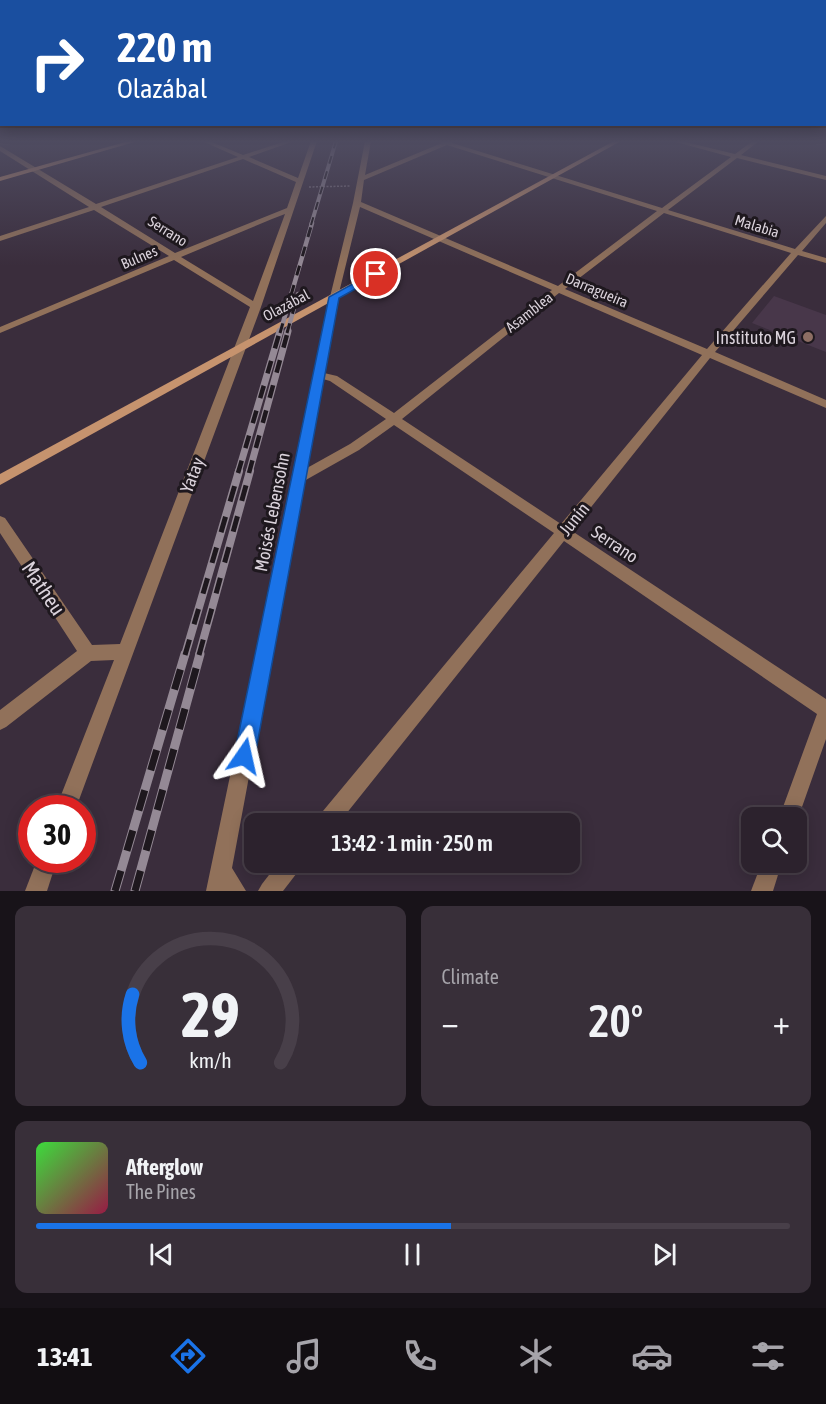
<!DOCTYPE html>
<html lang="en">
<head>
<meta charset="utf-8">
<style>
  body { margin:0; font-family:"Asap Condensed",sans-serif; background:#382f39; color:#f1f3f6; height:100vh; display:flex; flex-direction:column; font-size:22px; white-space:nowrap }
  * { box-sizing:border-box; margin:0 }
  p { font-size:20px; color:#a6a4aa }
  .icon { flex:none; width:33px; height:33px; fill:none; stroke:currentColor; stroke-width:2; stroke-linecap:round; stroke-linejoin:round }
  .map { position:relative; height:891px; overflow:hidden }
  .side { display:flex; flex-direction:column; gap:15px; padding:15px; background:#181319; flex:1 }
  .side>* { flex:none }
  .banner { position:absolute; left:0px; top:0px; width:826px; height:126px; box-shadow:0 3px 15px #0003,0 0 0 2px #483f49; background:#1a4fa0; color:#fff; overflow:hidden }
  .buttons { position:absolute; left:741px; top:807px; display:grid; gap:12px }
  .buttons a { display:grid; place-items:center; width:66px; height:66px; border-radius:12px; background:#2c222d; box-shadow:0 3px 15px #0003,0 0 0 2px #483f49; font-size:30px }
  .speed { position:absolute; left:18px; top:795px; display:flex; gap:12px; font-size:30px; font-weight:700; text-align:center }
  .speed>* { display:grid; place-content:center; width:78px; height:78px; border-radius:50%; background:#2c222d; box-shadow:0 3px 15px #0003,0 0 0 2px #483f49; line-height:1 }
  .speed .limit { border:9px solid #d22; background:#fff; color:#111 }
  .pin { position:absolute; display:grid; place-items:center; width:51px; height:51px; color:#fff; margin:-26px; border:3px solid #fff; border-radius:50%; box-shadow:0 2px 6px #0007 }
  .me { position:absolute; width:66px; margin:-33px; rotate:11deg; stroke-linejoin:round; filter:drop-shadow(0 0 4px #0008) }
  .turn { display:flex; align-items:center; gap:21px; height:126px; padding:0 18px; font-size:27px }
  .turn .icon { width:78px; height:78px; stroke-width:2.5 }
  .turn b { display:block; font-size:42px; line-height:51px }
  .big { font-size:45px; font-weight:600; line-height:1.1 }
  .side .card { flex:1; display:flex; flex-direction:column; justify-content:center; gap:9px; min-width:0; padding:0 21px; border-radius:12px; background:#382f39 }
  .side .dial { align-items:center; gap:0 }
  .dial svg { height:156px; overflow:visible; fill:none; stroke:#483f49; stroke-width:7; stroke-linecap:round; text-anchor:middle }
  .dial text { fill:#f1f3f6; stroke:none }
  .song { display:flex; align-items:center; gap:18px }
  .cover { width:72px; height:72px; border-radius:9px; background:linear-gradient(135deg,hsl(120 70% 55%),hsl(340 70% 35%)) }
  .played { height:6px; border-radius:3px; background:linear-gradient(90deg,#1a73e8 55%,#483f49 55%) }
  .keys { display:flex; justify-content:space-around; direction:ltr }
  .heat { display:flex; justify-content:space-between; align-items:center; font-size:33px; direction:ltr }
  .side .tiles { flex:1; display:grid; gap:15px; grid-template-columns:1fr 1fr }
  .card:last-child { grid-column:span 2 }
  .trip { position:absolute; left:244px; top:813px; width:336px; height:60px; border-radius:12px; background:#2c222d; box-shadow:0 3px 15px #0003,0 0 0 2px #483f49; font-weight:600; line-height:60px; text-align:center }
  .tabs { display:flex; height:96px; justify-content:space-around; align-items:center; background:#120e12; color:#a6a4aa }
  .tabs .icon { width:42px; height:42px }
  .tabs .selected { color:#1a73e8 }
  .tabs b { font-size:27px; color:#f1f3f6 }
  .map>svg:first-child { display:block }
  .built { fill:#48374a }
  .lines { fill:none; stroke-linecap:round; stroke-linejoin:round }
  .path { stroke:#807581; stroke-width:1.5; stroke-dasharray:2 1.5; stroke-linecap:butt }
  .street { fill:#91715a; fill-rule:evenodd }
  .secondary { fill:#c6936e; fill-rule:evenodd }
  .rail-far4-casing { stroke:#948995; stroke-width:4 }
  .rail-far3-casing { stroke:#948995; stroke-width:4.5 }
  .rail-far2-casing { stroke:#948995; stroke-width:7 }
  .rail-far1-casing { stroke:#948995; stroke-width:8 }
  .rail-casing { stroke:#948995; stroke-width:9 }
  .rail-far4 { stroke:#1e181e; stroke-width:2; stroke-dasharray:8; stroke-linecap:butt }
  .rail-far3 { stroke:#1e181e; stroke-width:3; stroke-dasharray:10; stroke-linecap:butt }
  .rail-far2 { stroke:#1e181e; stroke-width:4.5; stroke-dasharray:13; stroke-linecap:butt }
  .rail-far1 { stroke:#1e181e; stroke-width:5; stroke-dasharray:16; stroke-linecap:butt }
  .rail { stroke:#1e181e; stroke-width:7; stroke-dasharray:21; stroke-linecap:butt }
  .route { fill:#1a73e8; stroke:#114b97; stroke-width:1.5 }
  .education-dot { fill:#8d6e63; stroke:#1e181e; stroke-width:2 }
  .labels { text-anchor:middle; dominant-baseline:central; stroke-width:6; stroke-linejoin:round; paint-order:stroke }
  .far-street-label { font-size:15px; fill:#dad2db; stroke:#1e181e }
  .poi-label { font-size:18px; fill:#dad2db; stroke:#1e181e; text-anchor:end }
  .street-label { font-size:18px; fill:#dad2db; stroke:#1e181e }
  .near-street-label { font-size:21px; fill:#dad2db; stroke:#1e181e }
</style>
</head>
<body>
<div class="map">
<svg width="826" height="891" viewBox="0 0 826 891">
  <rect width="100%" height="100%" fill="#3a2d3c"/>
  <!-- built -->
  <path class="built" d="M774,296L826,315V352L752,323Z"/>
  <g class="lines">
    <!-- path -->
    <path class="path" d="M309,187L350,186"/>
    <!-- street -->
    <g class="street">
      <path d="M202,141H209L243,155L286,141H294L249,157L298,178L311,141H317L261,307L76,808H56L114,660L91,661L6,727L0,730V710L77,651L0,533V516L5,518L92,645L120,644L250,307L174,260L0,333V327L169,256L94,210L0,241V236L89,207L0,151V146L96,204L238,157ZM243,159L296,182L287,208L175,253L101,207ZM285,214L253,301L181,257L272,219Z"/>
      <path d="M365,141H371L365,175L442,143L437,141H452V143L662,208L731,157L672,141H681L735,154L753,141H759L741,155L826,176V180L737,158L668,210L795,249L826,216V223L802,251L826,258V263L798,255L715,352L826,400V408L710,358L572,531L826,699V739L796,824V818H779L817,714L564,541L338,824H315L318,817L554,533L394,425L359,450L304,481L232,868L246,891H206L330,297L353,203ZM447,145L657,211L558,286L361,202L364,180ZM360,207L552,290L394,413L337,376L324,373L338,297ZM664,213L791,253L707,349L565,289ZM559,293L702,355L561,524L402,419ZM323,379L330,381L386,419L350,444L307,468Z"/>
      <path d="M37,860H57L47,891H25Z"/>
      <path d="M279,862H303L300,869L283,891H258L262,884Z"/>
      <path d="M762,862H782L773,891H751Z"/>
    </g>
    <!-- secondary -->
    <g class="secondary">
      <path d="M129,141H138L0,181V177Z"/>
      <path d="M614,141H621L0,485V474Z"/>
    </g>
    <!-- rail-far4 casing -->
    <g class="rail-far4-casing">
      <path id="rail-far4" d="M311,225L336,141"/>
    </g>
    <!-- rail-far3 casing -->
    <g class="rail-far3-casing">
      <g id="rail-far3">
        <path d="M280,333L312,223"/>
        <path d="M287,333L298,294"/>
      </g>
    </g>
    <!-- rail-far2 casing -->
    <g class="rail-far2-casing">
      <g id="rail-far2">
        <path d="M238,473L280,331"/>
        <path d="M249,473L288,331"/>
      </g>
    </g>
    <!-- rail-far1 casing -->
    <g class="rail-far1-casing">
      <g id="rail-far1">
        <path d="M185,655L239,471"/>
        <path d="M199,655L250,471"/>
      </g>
    </g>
    <!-- rail casing -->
    <g class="rail-casing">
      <g id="rail">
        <path d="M115,891L185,654"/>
        <path d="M135,891L200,654"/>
      </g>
    </g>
    <!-- rail-far4 -->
    <use href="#rail-far4" class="rail-far4"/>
    <!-- rail-far3 -->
    <use href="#rail-far3" class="rail-far3"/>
    <!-- rail-far2 -->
    <use href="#rail-far2" class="rail-far2"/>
    <!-- rail-far1 -->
    <use href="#rail-far1" class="rail-far1"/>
    <!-- rail -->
    <use href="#rail" class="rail"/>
  </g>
  <!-- sky -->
  <linearGradient id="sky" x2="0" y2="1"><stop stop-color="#201921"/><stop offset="0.53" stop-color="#4f4c61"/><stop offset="1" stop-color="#4f4c61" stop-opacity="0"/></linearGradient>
  <rect width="826" height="266" fill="url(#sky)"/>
  <!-- route -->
  <path class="route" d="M376,271L381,274L379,276L339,298L255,756L251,763L244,766L237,763L234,756L329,297Z"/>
  <!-- markers -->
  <circle class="education-dot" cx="808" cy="337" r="6"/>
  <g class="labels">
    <!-- far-street labels -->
    <g class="far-street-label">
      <text transform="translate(757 226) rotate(17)">Malabia</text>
      <text transform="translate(168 231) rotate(32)">Serrano</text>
      <text transform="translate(139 257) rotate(-23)">Bulnes</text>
      <text transform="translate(597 290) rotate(23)">Darragueira</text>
      <text transform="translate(286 305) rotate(-28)">Olazábal</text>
      <text transform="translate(529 312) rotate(-38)">Asamblea</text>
    </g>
    <!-- poi labels -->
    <g class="poi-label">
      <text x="796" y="337">Instituto MG</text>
    </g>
    <!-- street labels -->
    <g class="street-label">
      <text transform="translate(192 475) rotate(-69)">Yatay</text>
      <text transform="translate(272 512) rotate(-79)">Moisés Lebensohn</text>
      <text transform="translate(574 519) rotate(-51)">Junín</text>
      <text transform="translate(615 544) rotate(34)">Serrano</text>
    </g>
    <!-- near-street labels -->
    <g class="near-street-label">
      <text transform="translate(44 588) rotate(56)">Matheu</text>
    </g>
  </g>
</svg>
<div class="buttons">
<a><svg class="icon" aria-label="search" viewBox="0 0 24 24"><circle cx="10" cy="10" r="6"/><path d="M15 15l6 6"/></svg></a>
</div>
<div class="speed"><div class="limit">30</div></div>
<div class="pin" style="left:376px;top:274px;background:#d93025"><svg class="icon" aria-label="arrive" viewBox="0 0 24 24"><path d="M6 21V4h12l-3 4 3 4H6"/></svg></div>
<svg class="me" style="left:244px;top:756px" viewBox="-20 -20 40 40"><path d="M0-17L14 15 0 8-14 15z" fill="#1a73e8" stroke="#fff" stroke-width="4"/></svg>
<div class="trip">13:42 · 1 min · 250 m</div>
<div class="banner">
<div class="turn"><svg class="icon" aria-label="right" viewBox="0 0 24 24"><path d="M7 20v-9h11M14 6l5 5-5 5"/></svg><div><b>220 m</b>Olazábal</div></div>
</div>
</div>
<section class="side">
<div class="tiles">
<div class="card dial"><svg viewBox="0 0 100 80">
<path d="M14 69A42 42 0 1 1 86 69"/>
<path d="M14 69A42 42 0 0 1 10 34" stroke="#1a73e8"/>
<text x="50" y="56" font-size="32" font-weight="700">29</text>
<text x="50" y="72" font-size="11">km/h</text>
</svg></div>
<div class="card"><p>Climate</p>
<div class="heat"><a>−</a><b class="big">20°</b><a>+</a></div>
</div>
<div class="card">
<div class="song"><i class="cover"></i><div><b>Afterglow</b><p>The Pines</p></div></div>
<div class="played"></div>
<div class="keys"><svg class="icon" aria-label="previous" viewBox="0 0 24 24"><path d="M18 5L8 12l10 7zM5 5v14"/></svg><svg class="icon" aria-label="pause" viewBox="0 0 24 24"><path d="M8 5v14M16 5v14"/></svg><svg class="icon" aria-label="next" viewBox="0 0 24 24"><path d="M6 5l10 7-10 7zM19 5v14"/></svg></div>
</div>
</div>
</section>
<nav class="tabs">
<b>13:41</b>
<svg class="icon selected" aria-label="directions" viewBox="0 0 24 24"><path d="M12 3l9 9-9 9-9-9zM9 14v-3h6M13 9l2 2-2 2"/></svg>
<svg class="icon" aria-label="music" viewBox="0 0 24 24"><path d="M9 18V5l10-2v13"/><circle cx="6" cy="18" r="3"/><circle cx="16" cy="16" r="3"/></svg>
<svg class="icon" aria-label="phone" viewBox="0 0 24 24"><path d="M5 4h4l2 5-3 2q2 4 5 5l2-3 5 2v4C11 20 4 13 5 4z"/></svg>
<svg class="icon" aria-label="climate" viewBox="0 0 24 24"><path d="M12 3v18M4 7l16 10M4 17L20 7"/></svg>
<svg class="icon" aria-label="car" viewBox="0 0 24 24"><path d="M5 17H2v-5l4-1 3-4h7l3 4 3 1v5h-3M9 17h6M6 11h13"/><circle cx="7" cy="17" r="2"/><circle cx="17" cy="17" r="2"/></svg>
<svg class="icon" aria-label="filters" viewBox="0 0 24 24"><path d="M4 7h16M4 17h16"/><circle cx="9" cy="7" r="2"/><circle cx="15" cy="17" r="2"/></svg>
</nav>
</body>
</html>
